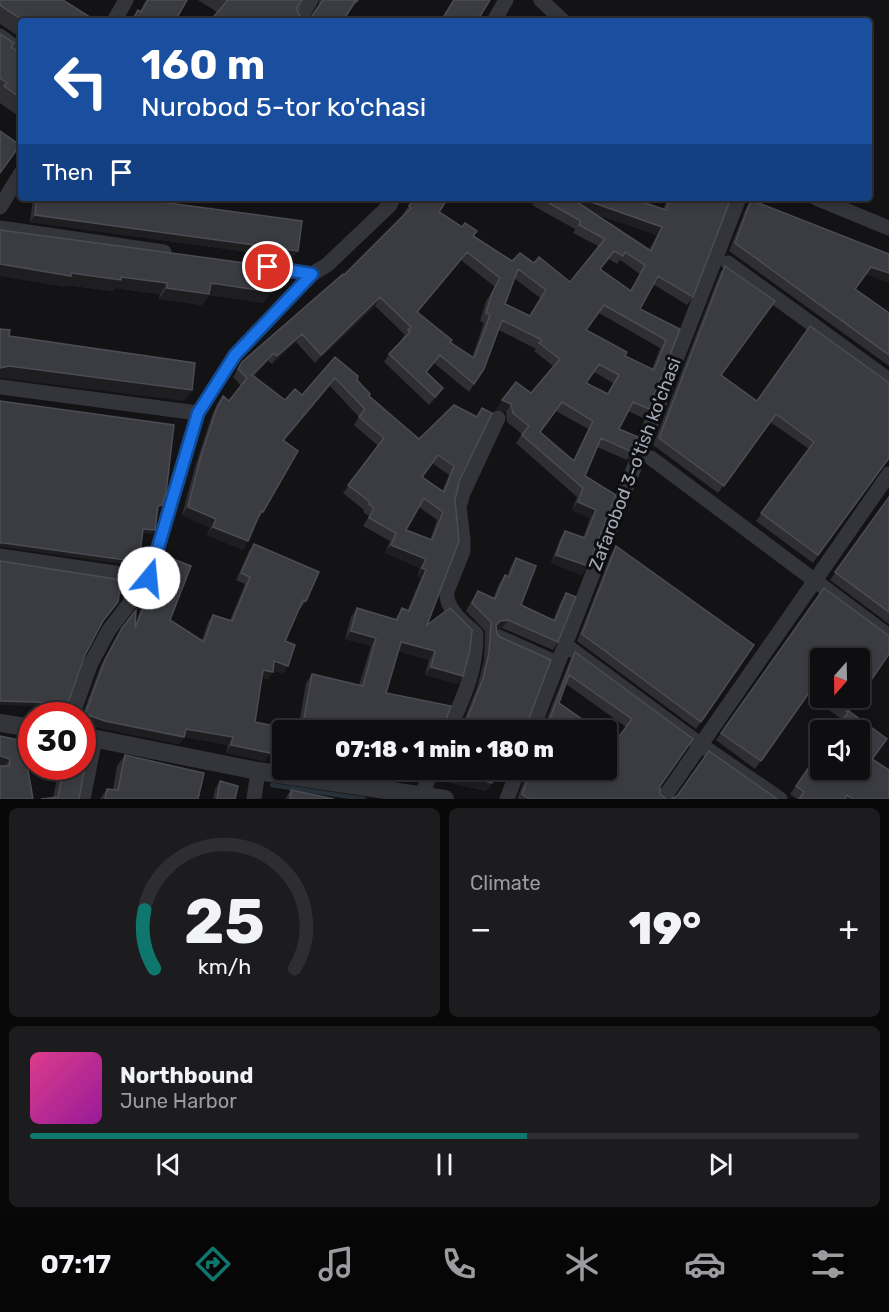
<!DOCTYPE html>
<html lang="en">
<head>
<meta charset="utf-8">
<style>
  body { margin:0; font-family:Rubik,sans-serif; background:#1c1c1e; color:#f1f3f6; height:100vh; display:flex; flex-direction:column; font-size:22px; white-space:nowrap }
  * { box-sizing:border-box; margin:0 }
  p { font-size:20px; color:#9b9c9f }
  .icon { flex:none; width:33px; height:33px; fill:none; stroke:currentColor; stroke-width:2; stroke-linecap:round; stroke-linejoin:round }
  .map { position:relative; height:799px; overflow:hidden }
  .side { display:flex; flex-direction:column; gap:9px; padding:9px; background:#080809; flex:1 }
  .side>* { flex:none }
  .guide { position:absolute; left:18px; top:18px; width:854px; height:183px; border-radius:6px; box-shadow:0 3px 9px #0003,0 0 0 2px #2e2e30; background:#1a4fa0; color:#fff; overflow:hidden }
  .needle { width:39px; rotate:200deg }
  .controls { position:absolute; left:810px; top:648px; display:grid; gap:12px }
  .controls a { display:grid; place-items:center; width:60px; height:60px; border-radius:6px; background:#0e0e10; box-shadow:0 3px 9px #0003,0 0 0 2px #2e2e30; font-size:30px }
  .speed { position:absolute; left:18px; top:702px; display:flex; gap:12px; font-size:30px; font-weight:700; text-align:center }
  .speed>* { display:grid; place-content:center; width:78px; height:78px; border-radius:50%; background:#0e0e10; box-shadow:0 3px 9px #0003,0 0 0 2px #2e2e30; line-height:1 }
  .speed .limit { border:9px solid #d22; background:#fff; color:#111 }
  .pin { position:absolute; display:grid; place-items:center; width:51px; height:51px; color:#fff; margin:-26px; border:3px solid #fff; border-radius:50%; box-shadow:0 2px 6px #0007 }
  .me { position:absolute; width:66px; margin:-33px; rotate:17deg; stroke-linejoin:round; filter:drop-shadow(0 0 4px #0008) }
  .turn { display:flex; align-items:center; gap:21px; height:126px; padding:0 24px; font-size:27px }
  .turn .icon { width:78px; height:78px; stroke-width:2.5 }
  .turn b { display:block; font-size:42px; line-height:51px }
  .then { display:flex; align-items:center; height:57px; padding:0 24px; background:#0003; gap:12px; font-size:22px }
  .big { font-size:45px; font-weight:800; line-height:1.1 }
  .side .card { flex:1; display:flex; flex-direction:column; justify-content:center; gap:9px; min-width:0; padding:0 21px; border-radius:9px; background:#1c1c1e }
  .side .dial { align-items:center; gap:0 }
  .dial svg { height:156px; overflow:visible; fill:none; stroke:#2e2e30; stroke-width:7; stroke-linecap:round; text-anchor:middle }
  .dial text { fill:#f1f3f6; stroke:none }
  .song { display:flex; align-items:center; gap:18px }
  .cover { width:72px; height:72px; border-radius:9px; background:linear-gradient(135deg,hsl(330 70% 55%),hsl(300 70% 35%)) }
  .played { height:6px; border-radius:3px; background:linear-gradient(90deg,#0f766e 60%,#2e2e30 60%) }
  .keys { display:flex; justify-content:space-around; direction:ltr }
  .heat { display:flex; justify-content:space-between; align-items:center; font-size:33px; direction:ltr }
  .side .tiles { flex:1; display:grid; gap:9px; grid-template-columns:1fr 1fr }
  .card:last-child { grid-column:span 2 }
  .trip { position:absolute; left:272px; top:720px; width:345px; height:60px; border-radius:6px; background:#0e0e10; box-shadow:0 3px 9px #0003,0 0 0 2px #2e2e30; font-weight:800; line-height:60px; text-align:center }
  .menu { display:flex; height:96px; justify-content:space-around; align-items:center; background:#060606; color:#9b9c9f }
  .menu .icon { width:42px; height:42px }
  .menu .selected { color:#0f766e }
  .menu b { font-size:27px; color:#f1f3f6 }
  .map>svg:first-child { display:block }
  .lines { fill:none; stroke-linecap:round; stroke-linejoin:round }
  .stream { stroke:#28313a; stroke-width:4.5 }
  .minor { stroke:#34353b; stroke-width:15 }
  .tertiary { stroke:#34353b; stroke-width:18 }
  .wall { fill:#2f2f33; fill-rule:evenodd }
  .shaded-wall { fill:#1e1e21 }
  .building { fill:#3b3c41; stroke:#4c4d54; stroke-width:1.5; fill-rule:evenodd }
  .route-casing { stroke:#114b97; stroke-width:15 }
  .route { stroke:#1a73e8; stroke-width:10 }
  .labels { text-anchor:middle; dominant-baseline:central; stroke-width:6; stroke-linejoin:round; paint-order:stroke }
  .street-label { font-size:18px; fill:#a3a9b7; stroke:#0e0e10 }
</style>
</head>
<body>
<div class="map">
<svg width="889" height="799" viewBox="0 0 889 799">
  <rect width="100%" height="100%" fill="#131315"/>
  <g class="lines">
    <!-- stream -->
    <path class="stream" d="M272,785L364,799"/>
    <!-- minor -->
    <g class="minor">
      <path d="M541,0L563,21"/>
      <path d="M114,21L126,0"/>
      <path d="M298,21L311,0"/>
      <path d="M494,21L506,0"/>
      <path d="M0,36L21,51"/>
      <path d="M816,198L889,228"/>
      <path d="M0,207L21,173"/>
      <path d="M0,228L164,252"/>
      <path d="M728,263L889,380"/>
      <path d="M256,266L312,274"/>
      <path d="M0,387L198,413"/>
      <path d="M651,458L889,636"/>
      <path d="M0,556L149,578"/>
      <path d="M499,637L557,663"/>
      <path d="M571,649L701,745L780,799"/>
      <path d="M72,716L91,663L109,630L149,578L198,413L235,355L312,274L327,265L390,205L393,198"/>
      <path d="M449,730C464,696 476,672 476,634C463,622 445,609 447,591L463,551V539L459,507L463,493L498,418"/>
      <path d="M532,730L739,198"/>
      <path d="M422,794L432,770"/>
      <path d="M83,799L95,739"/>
      <path d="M254,799L258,771"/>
      <path d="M507,799L518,770"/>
      <path d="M663,799L889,474"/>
    </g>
    <!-- tertiary -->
    <g class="tertiary">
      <path d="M0,723L32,728"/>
      <path d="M82,736L258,771L445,799"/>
    </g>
  </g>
  <!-- wall -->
  <g class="wall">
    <path d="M0,0L92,21H21V38L0,24Z"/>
    <path d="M146,0H187L175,21H130L138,10L140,11Z"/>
    <path d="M198,0H302L297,8L298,13L302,18L311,17L319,5V0H358L343,21L217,12Z"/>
    <path d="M453,0H490L477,21H440Z"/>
    <path d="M0,34L11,47L21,54V118L0,103Z"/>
    <path d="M33,198H131L293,258L30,222Z"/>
    <path d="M414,198L439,212L512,261L534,263L570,282L598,246L573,233L575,229L532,205L536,198H635L634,199L663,209L668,198H731L693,297L687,305L653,284L640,309L680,329L649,409L643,418L628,411L619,429L632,452L627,460L597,447L585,476L616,495L582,575L551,563L560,539L565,531L583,538L590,518L572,510L577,497L516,443L522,434L507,422L506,412L496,409L531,393L553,366L534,351L536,349L499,330L484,369L469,392L434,363L427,372L443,388L437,397L429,405L384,362L389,354L403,339L402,338L405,335L375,306L315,363L296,342L272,364L268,361L254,376L285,400L302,395L335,357L357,380L369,396L419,439L476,416L482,408L459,482L427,625L463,676L458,684L425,675L429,660L398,651L386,693L445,722L447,727L451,730H298L306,683L312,674L359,685L371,646L345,639L351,617L357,608L395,619L402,608L407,611L421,578L417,576L420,568L385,553L390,541L363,526L369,516L363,512L364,510L343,493L378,446L354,425L359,417L330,386L284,441L263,512L257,520L243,550L207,535L210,528L182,515L195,467L211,418L217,404L223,396L229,401L241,386L233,377L242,362L344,275L404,215L403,214ZM593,213L657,235L649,250ZM609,259L617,264L620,260L640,274L630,290L600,269ZM461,260L495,287L486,301L480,321L484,323L472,357L450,342L417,313ZM514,278L540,298L529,316L505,304ZM599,313L660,348L652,369L625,356L586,330ZM594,372L613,383L607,394L586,383ZM556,411L588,429L573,460L540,432ZM432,463L449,475L442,491L422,477ZM419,507L437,520L430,540L406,530Z"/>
    <path d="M751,200L865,274L855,289L889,313V366L729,251L746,208Z"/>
    <path d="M0,230L264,303L209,295L202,305L159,299L160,294L115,288L113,291L65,285L63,287Z"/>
    <path d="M725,266L721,375L757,401L889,458L813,563L756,521L809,449L770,422L718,493L653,445L720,273Z"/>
    <path d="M889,497V624L830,580Z"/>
    <path d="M254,544L306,601L301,608H299L285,641L283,674L274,670L268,679L262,678L255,722L270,753L265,761L226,753L228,745L184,737L179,744L100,728L82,723V716L100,667L117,635L136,610V622L144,600L158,581L163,565L168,557L170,620L202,640L208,622L213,615L230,620L245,584L236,580L249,551Z"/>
    <path d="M616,546L754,645L696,729L577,641L611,554Z"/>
    <path d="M516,558L521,605L553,620L561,601L566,593L558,642L553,650L502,628L496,629L497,634L529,718L530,727L460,730L477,687L484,661L485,631L466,611L472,600L478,591L493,598L499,584L505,575L507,576L511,566Z"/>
    <path d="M824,588L820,658V698H858L849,711L872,759L889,799H797L790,794L843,720L808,695L755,769L716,740Z"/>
    <path d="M575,652L693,739L660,786V794L666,799H517L527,773V770H606L615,742L626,727L566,684L559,703L598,730L543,728L570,660Z"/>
    <path d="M0,736L25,750V748L32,739V763L27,762L0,799Z"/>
    <path d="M125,755L198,799H100L107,789L113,790L117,766Z"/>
    <path d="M48,766H82L79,799L53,798L59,769Z"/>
    <path d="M441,770H502L486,791L438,780Z"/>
    <path d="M220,781L235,799H213L215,789Z"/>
    <path d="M291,790L334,799H285Z"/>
  </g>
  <!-- shaded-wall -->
  <g class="shaded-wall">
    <path d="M571,198H580L662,227L657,235L567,204Z"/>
    <path d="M35,215L298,251L293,258L30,222Z"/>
    <path d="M467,252L461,260L411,320L417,312Z"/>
    <path d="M0,264L71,273L121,277L167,283L160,294L115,288L113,291L65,285L63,287L0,276Z"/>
    <path d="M871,267L889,273V283L865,274Z"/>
    <path d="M211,283L271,292L264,303L209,295L202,305L159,299L167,288Z"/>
    <path d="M380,297L375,306L315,363L321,355Z"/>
    <path d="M302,334L296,342L272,364L277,356Z"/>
    <path d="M274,353L268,361L246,383L252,375Z"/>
    <path d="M9,366L192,390L184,401L0,378V368Z"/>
    <path d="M335,378L330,386L277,448L283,440Z"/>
    <path d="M443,388L437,397L429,405L435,397Z"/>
    <path d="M502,400L511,404L506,412L496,409Z"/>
    <path d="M578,502L596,510L590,518L572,510Z"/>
    <path d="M188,507L216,519L210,528L182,515Z"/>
    <path d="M213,527L248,541L243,550L207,535Z"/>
    <path d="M143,529L155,530L152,534L140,533Z"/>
    <path d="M0,543H4L139,562L137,566L0,547Z"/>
    <path d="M391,545L426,559L420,568L385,553Z"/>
    <path d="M556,555L588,566L582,575L551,563Z"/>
    <path d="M422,568L426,570L421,578L417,576Z"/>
    <path d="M508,620L502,628L494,629L500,621Z"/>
    <path d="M351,631L376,638L371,646L345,639Z"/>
    <path d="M401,642L435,651L429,660L395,650Z"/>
    <path d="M274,661L288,666L283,674L269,669Z"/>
    <path d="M431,667L463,676L458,684L425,675Z"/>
    <path d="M263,670L273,672L268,679L258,677Z"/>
    <path d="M0,701L36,702L67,706L64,709L34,706L0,705Z"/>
    <path d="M85,714L186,729L233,737L228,745L184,737L179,744L100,728L82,723V718Z"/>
    <path d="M231,745L270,753L265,761L226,753Z"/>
    <path d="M29,751H32V763L22,761Z"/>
    <path d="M0,756L10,759L3,769L0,768Z"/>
    <path d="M48,766H61L59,769Z"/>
    <path d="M366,770H416L423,771L418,779Z"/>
    <path d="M502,770L486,791L438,780L444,772Z"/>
  </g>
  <!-- building -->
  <g class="building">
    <path d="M0,0H63L93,19L92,21H24L0,5Z"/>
    <path d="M148,0H187L175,21H132L138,10L141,12Z"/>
    <path d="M226,0H302L297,8L298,13L302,18L311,17L323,0H358L356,2L355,1L343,21H210L227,1Z"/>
    <path d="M454,0H490L477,21H441Z"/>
    <path d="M0,34L14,43L11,47L21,54V98L4,86L7,83L0,78Z"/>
    <path d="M0,131L20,145L0,173Z"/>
    <path d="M37,198H131L302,221L298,251L35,215Z"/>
    <path d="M414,198H448L439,212L462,227L465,223L477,231L473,236L512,261L520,253L534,263L539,257L570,282L605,239L579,225L581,221L540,198H571L651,251L662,227L580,198H635L634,199L666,210L670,198H731L693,297L658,276L640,309L680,329L649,409L633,402L619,429L638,437L632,452L601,438L585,476L616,495L588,566L556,555L565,531L585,538L596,510L578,502L583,488L522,435L529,426L513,413L511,404L502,400L516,382L531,393L560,359L539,343L542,340L502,320L484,369L474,384L440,355L426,372L443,388L435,397L389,354L410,332L408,330L411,327L380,297L321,355L302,334L277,356L274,353L252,375L285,400L295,389L302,395L335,357L358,376L357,380L370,394L369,396L419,439L454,405L477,417L482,408L492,413L459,482L455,500L459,541L427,625L450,608L472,630L470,650L463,676L431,667L435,651L401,642L386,693L451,706L445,722L447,727L451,730H302L312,674L363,686L376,638L351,631L357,608L397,620L402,608L409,611L426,570L422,568L426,559L391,545L396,533L369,518L374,508L369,504L370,502L348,485L384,438L359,417L365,409L335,378L283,440L298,451L263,512L261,511L248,541L213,527L216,519L188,507L200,459L216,410L223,396L229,401L247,378L238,369L242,362L343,274L344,275L411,208L409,206ZM614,251L623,256L625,252L645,265L631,291L600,269ZM467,252L500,278L492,293L486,313L490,315L474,358L450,342L452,340L417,312ZM518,269L546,290L530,316L505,304ZM604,305L666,340L654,370L625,356L627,352L586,330ZM599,364L619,375L608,394L586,383ZM562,402L593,421L574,461L540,432ZM438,455L454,466L444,492L422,477ZM424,498L443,512L432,540L406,530Z"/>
    <path d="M751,200L889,254V273L871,267L855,289L889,313V355L735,243Z"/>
    <path d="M0,230L275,267L271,292L211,283L209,294L167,288V283L121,277V280L71,273V276L0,264Z"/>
    <path d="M725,266L775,301L721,375L757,401L810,326L889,383V458L818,555L761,513L814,442L776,414L724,486L659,438Z"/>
    <path d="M0,329L10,330L9,336L195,363L192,390L9,366L0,368Z"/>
    <path d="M0,401L174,425L166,493L162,505L158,506L155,530L143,529L139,562L4,543H0Z"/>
    <path d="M889,497V612L835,572Z"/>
    <path d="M254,544L319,572L306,601L303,600L285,641L295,645L288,666L274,661L273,672L263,670L255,722L275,726L270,753L231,745L233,737L186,729L184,737L105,721L85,714L105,660L122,628L136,610L135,628L149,593L163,574L168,557L191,566L170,620L204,642L213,615L232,621L250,577L241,573Z"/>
    <path d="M616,546L754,645L701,722L582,634Z"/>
    <path d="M516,558L536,566L521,605L555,621L566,593L576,597L558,642L508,620L500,621L496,625L497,634L500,637L551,660L529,718L530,727L537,730H455H460L464,726L483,679L489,653L491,622L472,603L478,591L495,599L505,575L509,577Z"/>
    <path d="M0,561L121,580L118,602L103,621L85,655L67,706L36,702L0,701Z"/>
    <path d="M824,588L889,636V654L860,696V658H820V692L813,687L761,761L721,733Z"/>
    <path d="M575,652L693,739L660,786V794L666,799H529L522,794L531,770H606V736L615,742L632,719L569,675L559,703L598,730H540L547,726Z"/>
    <path d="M828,698H858L848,712Z"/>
    <path d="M849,711L887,739L872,759L889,770V799H853L847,795L845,799H799L804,792L796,786L820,751V770H860V730H835Z"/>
    <path d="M0,736L23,741L33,799H0V766H9L10,759L0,756Z"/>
    <path d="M32,741V751H29Z"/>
    <path d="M82,748L88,749L79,799H41L58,797L64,766H82Z"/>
    <path d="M709,751L777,799H671L677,796Z"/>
    <path d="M125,755L204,773L198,799H105L107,789L118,790Z"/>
    <path d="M445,770H502L492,783L444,772Z"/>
    <path d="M220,781L238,786L235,799H217Z"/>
    <path d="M291,790L334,799H290Z"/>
  </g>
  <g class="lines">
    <!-- route casing -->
    <g class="route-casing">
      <path id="route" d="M149,578L198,413L235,355L312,274L268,267"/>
    </g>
    <!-- route -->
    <use href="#route" class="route"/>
  </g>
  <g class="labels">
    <!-- street labels -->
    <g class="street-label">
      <text transform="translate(635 464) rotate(-69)">Zafarobod 3-o'tish ko'chasi</text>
    </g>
  </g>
</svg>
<div class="controls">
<a><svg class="needle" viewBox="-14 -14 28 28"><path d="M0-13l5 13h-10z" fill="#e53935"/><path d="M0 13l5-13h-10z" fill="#9b9c9f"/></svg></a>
<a><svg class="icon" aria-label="sound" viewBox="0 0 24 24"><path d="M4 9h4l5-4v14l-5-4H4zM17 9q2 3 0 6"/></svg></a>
</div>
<div class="speed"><div class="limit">30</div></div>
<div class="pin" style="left:268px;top:267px;background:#d93025"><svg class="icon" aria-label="arrive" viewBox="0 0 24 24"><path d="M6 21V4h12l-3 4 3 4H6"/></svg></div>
<svg class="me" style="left:149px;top:578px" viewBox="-20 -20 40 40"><circle r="19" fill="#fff"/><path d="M0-13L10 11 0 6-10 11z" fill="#1a73e8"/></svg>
<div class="trip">07:18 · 1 min · 180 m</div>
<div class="guide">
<div class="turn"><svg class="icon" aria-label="left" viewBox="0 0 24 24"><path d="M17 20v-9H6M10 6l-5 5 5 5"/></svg><div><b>160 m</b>Nurobod 5-tor ko'chasi</div></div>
<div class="then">Then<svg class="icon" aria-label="arrive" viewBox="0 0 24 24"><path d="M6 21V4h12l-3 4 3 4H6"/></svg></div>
</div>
</div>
<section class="side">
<div class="tiles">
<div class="card dial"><svg viewBox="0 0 100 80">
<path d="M14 69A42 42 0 1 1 86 69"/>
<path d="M14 69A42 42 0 0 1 9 39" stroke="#0f766e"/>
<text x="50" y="56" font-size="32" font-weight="700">25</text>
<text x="50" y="72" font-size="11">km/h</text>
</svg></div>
<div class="card"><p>Climate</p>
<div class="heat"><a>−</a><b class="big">19°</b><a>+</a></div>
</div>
<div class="card">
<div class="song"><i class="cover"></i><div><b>Northbound</b><p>June Harbor</p></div></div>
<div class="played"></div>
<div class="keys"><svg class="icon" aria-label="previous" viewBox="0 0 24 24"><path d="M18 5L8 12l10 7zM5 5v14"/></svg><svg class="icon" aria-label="pause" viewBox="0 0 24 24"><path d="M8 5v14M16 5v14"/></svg><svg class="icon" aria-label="next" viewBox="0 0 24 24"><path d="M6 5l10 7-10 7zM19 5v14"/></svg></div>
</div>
</div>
</section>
<nav class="menu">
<b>07:17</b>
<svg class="icon selected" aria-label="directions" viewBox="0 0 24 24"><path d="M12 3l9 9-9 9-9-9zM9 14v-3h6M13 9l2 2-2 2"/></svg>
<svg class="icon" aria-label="music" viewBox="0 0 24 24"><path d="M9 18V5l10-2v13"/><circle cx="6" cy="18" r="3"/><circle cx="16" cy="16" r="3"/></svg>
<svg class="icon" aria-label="phone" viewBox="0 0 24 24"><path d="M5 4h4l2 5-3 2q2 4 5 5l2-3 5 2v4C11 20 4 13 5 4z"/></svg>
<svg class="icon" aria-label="climate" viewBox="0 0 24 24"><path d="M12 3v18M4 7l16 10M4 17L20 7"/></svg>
<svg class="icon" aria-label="car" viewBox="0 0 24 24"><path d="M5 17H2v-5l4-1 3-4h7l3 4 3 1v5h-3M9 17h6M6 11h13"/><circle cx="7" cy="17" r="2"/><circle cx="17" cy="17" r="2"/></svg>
<svg class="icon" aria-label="filters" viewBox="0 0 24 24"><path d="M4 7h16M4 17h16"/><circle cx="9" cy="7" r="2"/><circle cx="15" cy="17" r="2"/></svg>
</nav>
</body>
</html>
